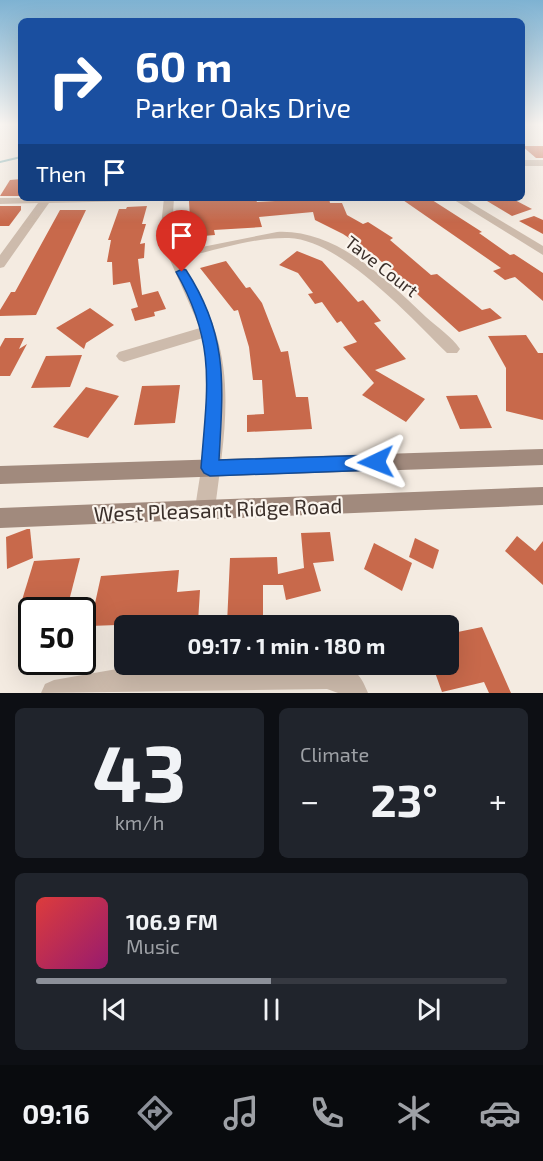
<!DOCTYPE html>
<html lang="en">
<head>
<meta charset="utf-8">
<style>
  body { margin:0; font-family:"Exo 2",sans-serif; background:#20242c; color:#f1f3f6; height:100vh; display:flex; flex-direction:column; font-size:22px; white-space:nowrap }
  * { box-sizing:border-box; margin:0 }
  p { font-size:20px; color:#9ea1a6 }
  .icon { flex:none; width:33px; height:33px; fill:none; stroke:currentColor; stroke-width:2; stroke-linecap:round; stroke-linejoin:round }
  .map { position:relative; height:693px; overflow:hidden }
  .sheet { display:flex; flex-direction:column; gap:15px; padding:15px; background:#0d0f14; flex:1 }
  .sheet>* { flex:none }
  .hud { position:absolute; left:18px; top:18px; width:507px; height:183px; border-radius:9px; box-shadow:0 6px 24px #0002; background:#1a4fa0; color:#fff; overflow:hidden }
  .speed { position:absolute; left:18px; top:597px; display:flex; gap:12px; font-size:30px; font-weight:700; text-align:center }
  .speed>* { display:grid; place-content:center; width:78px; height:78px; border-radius:50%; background:#171b24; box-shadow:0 6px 24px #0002; line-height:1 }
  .speed .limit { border:3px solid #111; border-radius:9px; background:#fff; color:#111 }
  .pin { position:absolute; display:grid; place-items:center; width:51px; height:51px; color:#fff; margin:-62px -26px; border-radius:50% 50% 50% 0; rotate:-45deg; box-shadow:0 0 6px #0007 }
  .pin .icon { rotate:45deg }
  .me { position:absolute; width:66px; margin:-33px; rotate:268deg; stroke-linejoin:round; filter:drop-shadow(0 0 4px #0008) }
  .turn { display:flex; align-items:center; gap:21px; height:126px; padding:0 18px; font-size:27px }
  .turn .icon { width:78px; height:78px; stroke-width:2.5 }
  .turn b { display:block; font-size:42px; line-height:51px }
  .then { display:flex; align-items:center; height:57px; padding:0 18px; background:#0003; gap:12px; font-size:22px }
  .big { font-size:45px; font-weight:700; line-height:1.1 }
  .sheet .widget { flex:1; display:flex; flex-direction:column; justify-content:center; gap:9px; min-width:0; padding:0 21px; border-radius:9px; background:#20242c }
  .sheet .dial { align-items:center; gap:0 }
  .dial b { font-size:78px; line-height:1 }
  .song { display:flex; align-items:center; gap:18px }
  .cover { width:72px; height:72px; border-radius:9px; background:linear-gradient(135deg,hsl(0 70% 55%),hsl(320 70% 35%)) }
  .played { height:6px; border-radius:3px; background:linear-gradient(90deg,#8c9099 50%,#363941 50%) }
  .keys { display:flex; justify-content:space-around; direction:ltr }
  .heat { display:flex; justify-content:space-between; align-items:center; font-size:33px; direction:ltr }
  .sheet .tiles { flex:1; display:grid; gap:15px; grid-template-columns:1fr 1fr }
  .widget:last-child { grid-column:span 2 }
  .trip { position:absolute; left:114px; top:615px; width:345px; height:60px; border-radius:9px; background:#171b24; box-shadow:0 6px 24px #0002; font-weight:700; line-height:60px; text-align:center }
  .tab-bar { display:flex; height:96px; justify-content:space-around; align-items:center; background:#090b0e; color:#9ea1a6 }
  .tab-bar .icon { width:42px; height:42px }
  .tab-bar .current { color:#8c9099 }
  .tab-bar b { font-size:27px; color:#f1f3f6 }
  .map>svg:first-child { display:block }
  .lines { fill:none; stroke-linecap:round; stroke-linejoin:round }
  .stream { stroke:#7fb0b2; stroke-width:2 }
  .building { fill:#c8694b }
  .street { fill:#cdbbac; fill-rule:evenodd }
  .secondary { fill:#a18a7d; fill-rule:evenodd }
  .route { fill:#1a73e8; stroke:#114b97; stroke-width:1.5 }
  .labels { text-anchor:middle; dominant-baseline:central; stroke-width:4.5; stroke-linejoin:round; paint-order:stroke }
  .street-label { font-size:18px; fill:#3b302b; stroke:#fbf5ee }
  .near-street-label { font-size:21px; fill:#3b302b; stroke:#fbf5ee }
</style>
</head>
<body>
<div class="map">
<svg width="543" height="693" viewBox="0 0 543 693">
  <rect width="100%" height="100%" fill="#f4ebe1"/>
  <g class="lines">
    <!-- stream -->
    <path class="stream" d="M0,162L21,157"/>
  </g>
  <!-- building -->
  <g class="building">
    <path d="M522,146H543V158H536Z"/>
    <path d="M21,179V196H0L10,180Z"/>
    <path d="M193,198H255L257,202L329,198L330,203H342L347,215L363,224L368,222L393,238L390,240L431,275L437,274L482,310L490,308L502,318L459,332L373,254L343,234L315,220L313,212L259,217L262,227L214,230L215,235L191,237L189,201H193Z"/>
    <path d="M400,198H429L482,232L479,233L510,255L514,254L543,273V301L515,277L505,280L493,271L501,268Z"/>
    <path d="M482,198H511L532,209L512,216Z"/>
    <path d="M0,206H21V210L9,226H0Z"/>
    <path d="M147,206L142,224H146L140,244L145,243L144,258L138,259L142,295L158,291L166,309L154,312L155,316L135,321L131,309L138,307L130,282L113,285L112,262H107L111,240H108L119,209H126L127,207Z"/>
    <path d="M60,210H86L36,315L0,316V310L11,292H15Z"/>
    <path d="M534,216L543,220V234L519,221Z"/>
    <path d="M297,251L322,261L358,302L363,300L381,321L374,323L406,359L375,370L425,399L406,422L362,395L374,383L343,347L357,342L341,321L337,323L322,302L315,304L308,294L313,293L298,273L279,265Z"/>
    <path d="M226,261L246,288L250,287L262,303L281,352L288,351L296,397H308L312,429L247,432V415L264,414L262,380H253L249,347L238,310L234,311L200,268Z"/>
    <path d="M90,308L114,325L86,343L84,349L56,328Z"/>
    <path d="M526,335L538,353H543V420L506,411V368L488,336Z"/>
    <path d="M5,338H24L19,349L27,344L10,376H0V347Z"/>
    <path d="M82,355L70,387L31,388L46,356Z"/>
    <path d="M180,385L175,423L134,425L142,386Z"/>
    <path d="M86,387L119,396L88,438L53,427Z"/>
    <path d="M477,395L492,428L460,429L446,396Z"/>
    <path d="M27,529H30L33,558L7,569L6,537Z"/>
    <path d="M330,532L334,561L313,563L321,591L286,600L283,585H263V624H227L230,558L277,557L278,574L304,568L301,533Z"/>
    <path d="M517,536L535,551L543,541V585L505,551Z"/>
    <path d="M415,538L439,550L433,569L409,557Z"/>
    <path d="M374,543L412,563L402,591L364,569Z"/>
    <path d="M80,558L70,597L22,600L34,561Z"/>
    <path d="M179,570L177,592L200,590L198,622L90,626L101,576Z"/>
    <path d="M482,627L511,693H489L484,682L442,692L432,664H448V634Z"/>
  </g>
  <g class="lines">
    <!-- street -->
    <g class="street">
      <rect x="522" y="160" width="21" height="6"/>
      <path d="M0,198H141L136,201L49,203L4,267L0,268V255L38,203L0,204Z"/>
      <path d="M164,198H174L172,230L177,252L277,232C336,229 386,279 426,317C437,327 452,337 460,349L457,353H447C411,318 341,240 289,238C253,237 215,251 180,258C193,283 208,306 216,334C234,390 222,452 215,509L212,516L205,519L198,516L195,509C203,453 217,393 203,338L124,362L119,360L116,356L119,352L200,328L162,242L161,226Z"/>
      <path d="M451,198H463L543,246V255Z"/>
      <path d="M212,664C241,664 336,658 356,673C362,678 365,686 368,693H338L327,689L41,693L45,684L54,680L117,669Z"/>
    </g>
    <!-- secondary -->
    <g class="secondary">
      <path d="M543,449V465L0,484V466Z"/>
      <path d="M543,487V505L0,528V508Z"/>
    </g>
  </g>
  <!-- sky -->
  <linearGradient id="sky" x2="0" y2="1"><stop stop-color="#7eb2d2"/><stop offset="0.56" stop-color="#faf6f2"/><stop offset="1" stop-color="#faf6f2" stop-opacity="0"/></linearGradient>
  <rect width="543" height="222" fill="url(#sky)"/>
  <!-- route -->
  <path class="route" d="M182,269L186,270C229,336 223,385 219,460L376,455L383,457L385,462L383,468L376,470L210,476L204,473L201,468C207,389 217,344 176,272Z"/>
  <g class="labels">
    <!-- street labels -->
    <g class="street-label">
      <text transform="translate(382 266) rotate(38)">Tave Court</text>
    </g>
    <!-- near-street labels -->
    <g class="near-street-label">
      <text transform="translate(218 509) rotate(-2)">West Pleasant Ridge Road</text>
    </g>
  </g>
</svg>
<div class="speed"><div class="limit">50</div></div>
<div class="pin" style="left:182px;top:272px;background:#d93025"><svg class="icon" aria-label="arrive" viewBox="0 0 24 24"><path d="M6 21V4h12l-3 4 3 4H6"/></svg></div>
<svg class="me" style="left:376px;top:462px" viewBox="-20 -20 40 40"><path d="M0-17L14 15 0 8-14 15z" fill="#1a73e8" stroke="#fff" stroke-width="4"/></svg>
<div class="trip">09:17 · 1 min · 180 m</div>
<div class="hud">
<div class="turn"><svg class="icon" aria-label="right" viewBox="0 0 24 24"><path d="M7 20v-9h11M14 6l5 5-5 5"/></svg><div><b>60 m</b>Parker Oaks Drive</div></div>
<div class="then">Then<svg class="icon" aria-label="arrive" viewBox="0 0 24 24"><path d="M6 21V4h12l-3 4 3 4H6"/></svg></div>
</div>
</div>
<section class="sheet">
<div class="tiles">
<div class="widget dial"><b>43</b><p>km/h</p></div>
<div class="widget"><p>Climate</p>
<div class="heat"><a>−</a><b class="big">23°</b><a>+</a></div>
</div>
<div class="widget">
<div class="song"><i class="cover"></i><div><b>106.9 FM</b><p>Music</p></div></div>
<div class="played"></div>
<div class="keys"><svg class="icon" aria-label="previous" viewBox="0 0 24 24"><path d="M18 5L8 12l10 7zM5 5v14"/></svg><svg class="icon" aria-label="pause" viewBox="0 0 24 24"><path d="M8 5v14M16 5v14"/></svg><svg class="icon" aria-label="next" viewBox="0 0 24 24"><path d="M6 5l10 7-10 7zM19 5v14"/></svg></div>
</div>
</div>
</section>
<nav class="tab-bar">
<b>09:16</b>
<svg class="icon current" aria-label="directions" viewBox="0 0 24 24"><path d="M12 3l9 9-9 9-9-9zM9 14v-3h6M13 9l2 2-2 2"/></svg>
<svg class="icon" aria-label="music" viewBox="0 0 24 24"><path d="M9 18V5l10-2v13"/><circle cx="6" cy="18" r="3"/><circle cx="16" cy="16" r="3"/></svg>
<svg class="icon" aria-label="phone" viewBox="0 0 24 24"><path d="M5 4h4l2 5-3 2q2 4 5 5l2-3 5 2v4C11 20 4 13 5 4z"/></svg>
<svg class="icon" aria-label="climate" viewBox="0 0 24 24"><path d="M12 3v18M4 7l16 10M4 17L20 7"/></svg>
<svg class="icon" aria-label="car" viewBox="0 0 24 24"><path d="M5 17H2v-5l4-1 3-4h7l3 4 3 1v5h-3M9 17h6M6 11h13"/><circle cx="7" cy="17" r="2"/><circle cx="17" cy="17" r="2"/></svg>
</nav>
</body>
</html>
